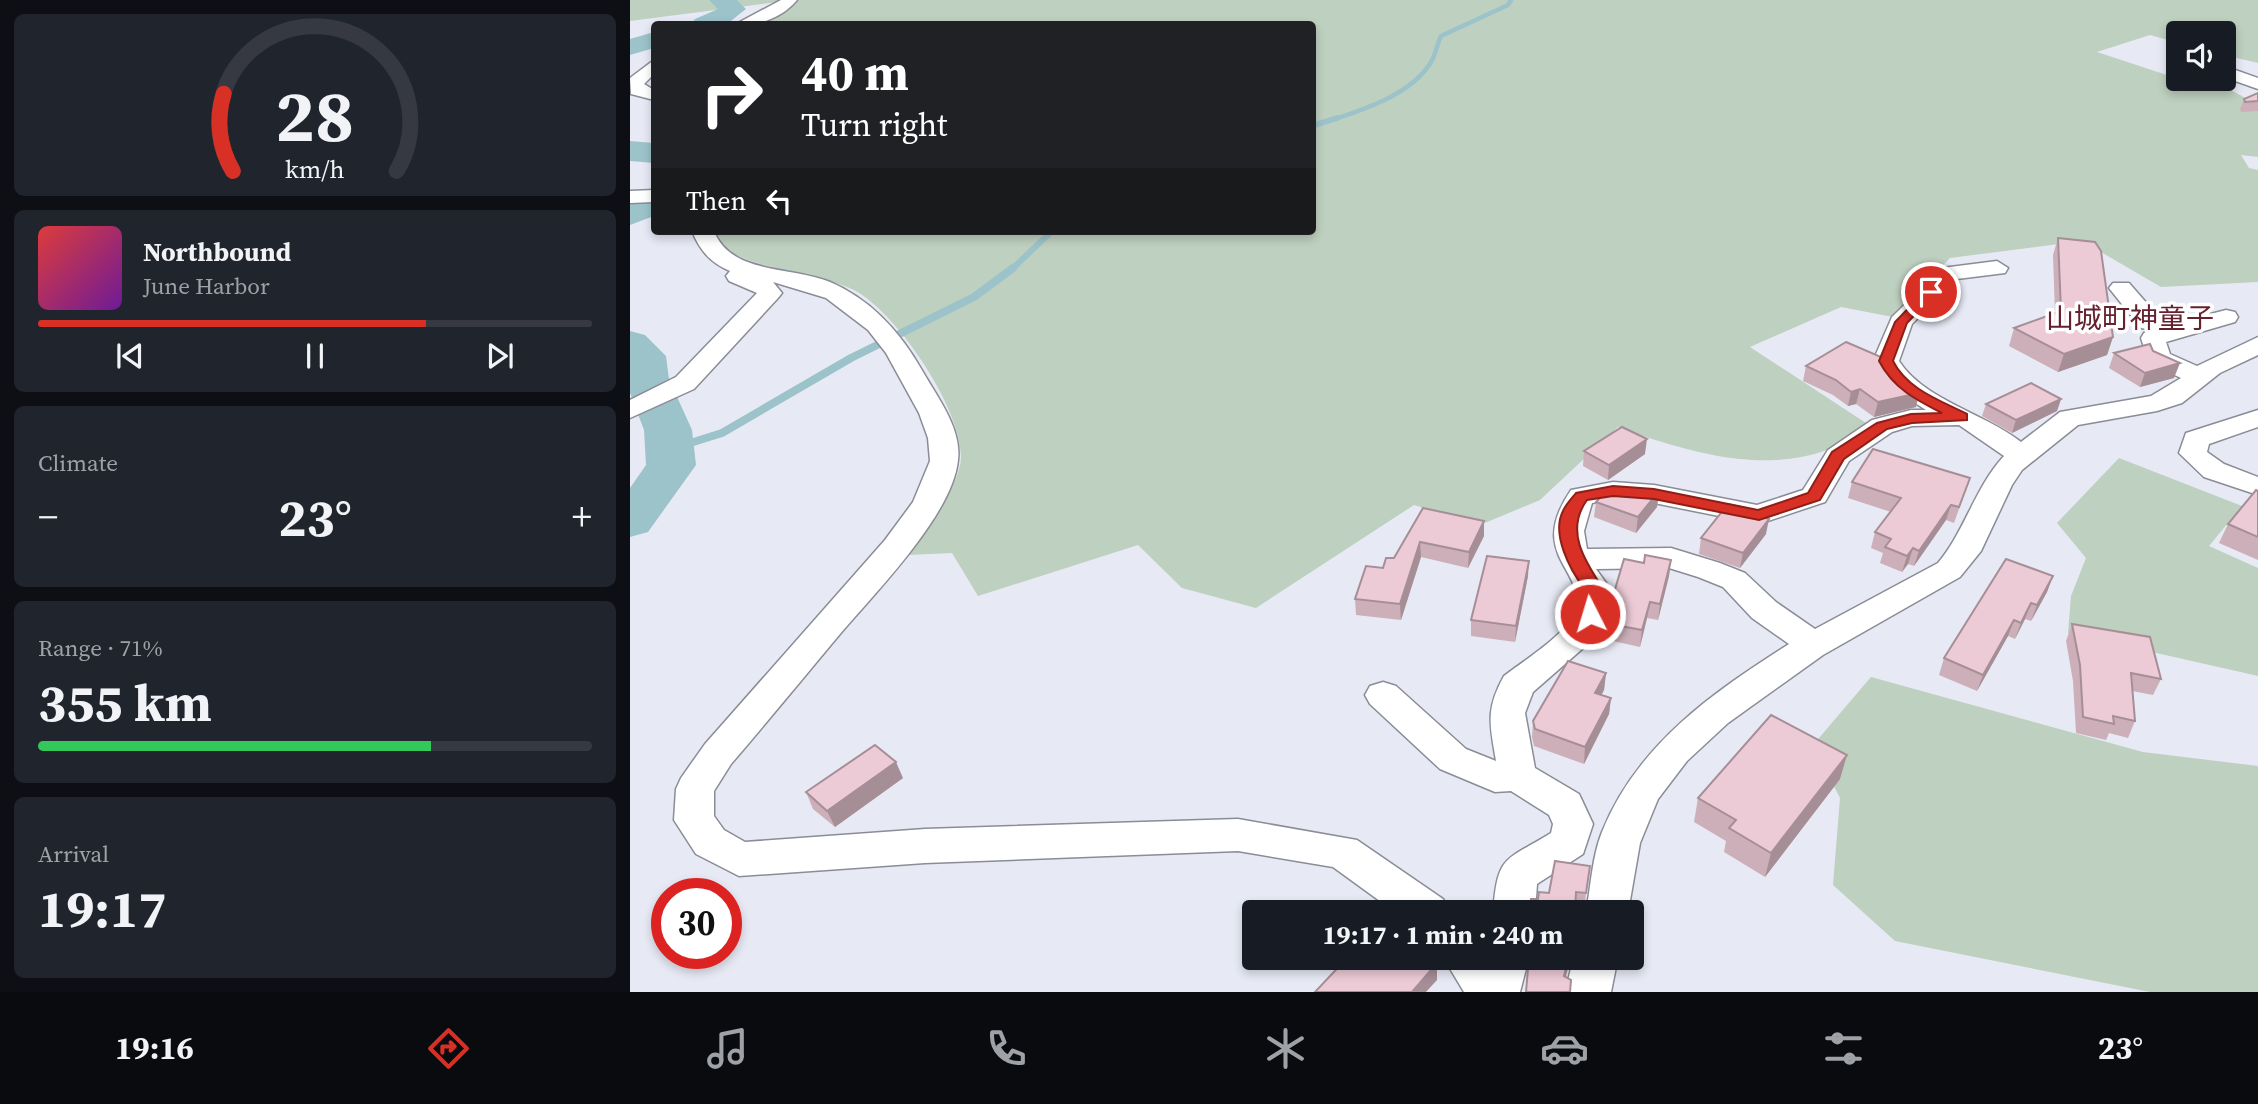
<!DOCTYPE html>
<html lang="en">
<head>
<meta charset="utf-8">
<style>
  body { margin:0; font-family:"Source Serif 4","Noto Sans JP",serif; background:#20242c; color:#f1f3f6; height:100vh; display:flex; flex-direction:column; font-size:26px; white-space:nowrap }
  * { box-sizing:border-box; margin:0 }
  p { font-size:23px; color:#9ea1a6 }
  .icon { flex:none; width:38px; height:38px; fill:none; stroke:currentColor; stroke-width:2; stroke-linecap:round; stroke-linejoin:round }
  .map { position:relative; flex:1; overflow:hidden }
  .panel { display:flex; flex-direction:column; gap:14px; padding:14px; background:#0d0f14; width:630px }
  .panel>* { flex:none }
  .banner { position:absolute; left:21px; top:21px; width:665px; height:214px; border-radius:7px; box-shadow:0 4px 10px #0003; background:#202124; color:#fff; overflow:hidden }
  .tools { position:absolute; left:1536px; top:21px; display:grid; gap:14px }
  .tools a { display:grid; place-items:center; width:70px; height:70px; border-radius:7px; background:#171b24; box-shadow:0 4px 10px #0003; font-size:35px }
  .speed { position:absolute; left:21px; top:878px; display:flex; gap:14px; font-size:35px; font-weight:700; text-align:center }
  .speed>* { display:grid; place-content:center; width:91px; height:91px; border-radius:50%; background:#171b24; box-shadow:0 4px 10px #0003; line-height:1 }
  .speed .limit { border:10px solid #d22; background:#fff; color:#111 }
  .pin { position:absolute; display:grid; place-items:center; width:60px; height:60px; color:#fff; margin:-30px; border:4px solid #fff; border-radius:50%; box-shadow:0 2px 7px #0007 }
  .me { position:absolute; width:77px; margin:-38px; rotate:355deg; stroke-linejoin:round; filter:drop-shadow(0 0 5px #0008) }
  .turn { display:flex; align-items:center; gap:24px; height:147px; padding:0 35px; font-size:32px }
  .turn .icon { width:91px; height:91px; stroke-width:2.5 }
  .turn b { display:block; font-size:49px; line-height:60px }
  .then { display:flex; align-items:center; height:66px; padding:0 35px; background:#0003; gap:14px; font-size:26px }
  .big { font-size:52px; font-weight:700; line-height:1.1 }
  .panel .card { flex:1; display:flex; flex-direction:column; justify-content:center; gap:10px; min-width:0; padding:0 24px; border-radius:10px; background:#20242c }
  .panel .dial { align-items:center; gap:0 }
  .dial svg { height:182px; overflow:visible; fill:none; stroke:#363941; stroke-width:7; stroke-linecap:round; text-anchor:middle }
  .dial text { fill:#f1f3f6; stroke:none }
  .song { display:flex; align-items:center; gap:21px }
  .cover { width:84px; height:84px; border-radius:10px; background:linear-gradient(135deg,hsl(0 70% 55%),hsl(280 70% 35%)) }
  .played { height:7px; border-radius:4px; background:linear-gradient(90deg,#d93025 70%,#363941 70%) }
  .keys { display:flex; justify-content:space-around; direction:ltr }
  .heat { display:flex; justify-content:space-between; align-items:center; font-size:38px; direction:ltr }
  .charge { height:10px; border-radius:5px; background:linear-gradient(90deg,#34c759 71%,#363941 0) }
  .trip { position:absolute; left:612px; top:900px; width:402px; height:70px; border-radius:7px; background:#171b24; box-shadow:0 4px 10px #0003; font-weight:700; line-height:70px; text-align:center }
  .dock { display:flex; height:112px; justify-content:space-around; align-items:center; background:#090b0e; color:#9ea1a6 }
  .dock .icon { width:49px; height:49px }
  .dock .active { color:#d93025 }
  .dock b { font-size:32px; color:#f1f3f6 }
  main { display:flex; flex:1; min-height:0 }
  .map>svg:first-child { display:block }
  .green { fill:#bed0bf }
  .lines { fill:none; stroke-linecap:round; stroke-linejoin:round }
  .stream-far2 { stroke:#9dc3ca; stroke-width:4.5 }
  .stream-far1 { stroke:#9dc3ca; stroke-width:6 }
  .stream { stroke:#9dc3ca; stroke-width:8 }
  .river { fill:#9dc3ca; fill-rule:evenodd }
  .minor-casing { stroke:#8a8c96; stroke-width:3 }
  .minor { fill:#fff; fill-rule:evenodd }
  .wall { fill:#ccafb8 }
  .shaded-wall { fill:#a68e96 }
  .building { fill:#edcbd6; stroke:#a68e96; stroke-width:2 }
  .route { fill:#d93025; stroke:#8d1f18; stroke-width:2 }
  .labels { text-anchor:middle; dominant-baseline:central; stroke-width:7; stroke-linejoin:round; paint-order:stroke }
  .quarter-label { font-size:28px; fill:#66212f; stroke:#fff }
</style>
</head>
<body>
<main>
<section class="panel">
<div class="card dial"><svg viewBox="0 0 100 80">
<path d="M14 69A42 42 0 1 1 86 69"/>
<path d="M14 69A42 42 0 0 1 10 35" stroke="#d93025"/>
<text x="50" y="56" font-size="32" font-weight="700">28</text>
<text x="50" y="72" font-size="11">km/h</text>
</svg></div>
<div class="card">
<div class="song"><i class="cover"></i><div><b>Northbound</b><p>June Harbor</p></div></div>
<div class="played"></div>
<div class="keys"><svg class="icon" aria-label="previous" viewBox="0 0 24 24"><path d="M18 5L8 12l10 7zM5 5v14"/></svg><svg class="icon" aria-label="pause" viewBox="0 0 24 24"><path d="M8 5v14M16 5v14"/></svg><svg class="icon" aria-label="next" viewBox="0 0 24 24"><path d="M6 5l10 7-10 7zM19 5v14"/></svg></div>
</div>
<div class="card"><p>Climate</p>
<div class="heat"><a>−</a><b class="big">23°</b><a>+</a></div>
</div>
<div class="card"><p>Range · 71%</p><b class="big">355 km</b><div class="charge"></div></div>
<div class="card"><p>Arrival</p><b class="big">19:17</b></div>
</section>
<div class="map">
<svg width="1628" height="992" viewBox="0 0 1628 992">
  <rect width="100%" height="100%" fill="#e7eaf5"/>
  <!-- green -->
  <g class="green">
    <path d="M0,0H163L0,21Z"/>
    <path d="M166,0H1628V63L1594,55V33H1549V43L1520,35L1467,52L1549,79H1581L1628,105V157L1611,155L1619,168L1628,170V282L1531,287L1452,241L1320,258L1263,317L1211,307L1120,347L1242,427C1227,434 1210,445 1194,451C1128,474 1051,450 988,427L910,500L850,525L784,505L626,608L552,588L508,545L348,596L322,553L279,555C294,532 331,484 331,457C331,407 266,312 224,290C194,275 109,266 93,246C90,242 88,235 86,231H682V24H123L156,11Z"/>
    <path d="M1489,458L1612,506L1579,546L1628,568V676L1438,633L1441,596L1456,558L1427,523Z"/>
    <path d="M1241,677L1513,752L1628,766V992H1520L1265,941L1203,885L1210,798L1183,745Z"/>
  </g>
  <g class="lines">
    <!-- stream-far2 -->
    <path class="stream-far2" d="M702,120C735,109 782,94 801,62C806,54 807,44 811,36L878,5L881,0"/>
    <!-- stream-far1 -->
    <g class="stream-far1">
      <path d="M682,126L707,118"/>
      <path d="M381,270L422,231"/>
    </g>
    <!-- stream -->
    <path class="stream" d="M38,450L92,433L221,358L344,297L383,268"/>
    <!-- river -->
    <g class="river">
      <path d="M79,0H107L116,9L97,24H61L65,19L88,9Z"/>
      <path d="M24,32V48L0,55V39Z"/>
      <path d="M0,141L24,143V163L0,161Z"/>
      <path d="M24,192V216L0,225V201Z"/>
      <path d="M0,331L15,335L36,356L39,379L62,430L66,465L18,532L0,537V488L16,465L14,430L0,393Z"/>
    </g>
    <!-- minor casing -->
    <g class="minor-casing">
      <g id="minor">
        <path d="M151,0H167C152,18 129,26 106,24Z"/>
        <path d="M24,60V74L14,84L24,90V100L1,94L0,78Z"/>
        <path d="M1594,66L1628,78V89L1594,77Z"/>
        <path d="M24,190V202L0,203V191Z"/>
        <path d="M62,231H84C101,275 162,266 200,282C242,300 271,333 293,372C308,398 332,429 328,460C323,514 245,593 210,634C174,677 138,721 101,764L84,791V816L94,830L115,842L295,829L608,819L727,840L813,899L819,912H765L703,867L608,851L295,863L109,876L66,854L44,820L46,789L51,778L75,744L255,540L283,502L300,461L298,438L289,413L256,353L238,330L196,298L143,282L152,293L148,298L64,389L0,418V400L46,377L127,293L99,281L96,276L100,271C81,263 70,251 62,231Z"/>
        <path d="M1367,261L1378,268L1375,273L1327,279L1282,324L1269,361C1294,400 1354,413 1391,442L1430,412L1521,396L1551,378L1519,363L1511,338L1514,333L1523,330L1511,328L1479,288L1483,283H1499L1527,315H1555L1565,318L1596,310L1605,312L1608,317L1605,322L1536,342L1540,354L1567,366L1628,337V355L1590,373L1552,403L1527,411L1448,425L1392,470L1382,485L1351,551L1330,577L1193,655L1098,723L1057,761L1028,799L1010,843L998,912H956C961,886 962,857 972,832C1007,745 1082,693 1159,644L1122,618L1093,587L1068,577L1039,568L966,569L979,587L977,614L959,643L903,692L895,713L905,768L949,794L963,824L953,854L907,884L905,912H863C868,854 874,862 921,833L923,824L919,815L881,791L865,792L810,769L740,704L735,695L740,686L753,682L766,686L836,749L866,761C860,725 855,710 874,676C893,661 934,636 943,615C962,570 894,559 941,490L983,482L1024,485L1127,505L1173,490L1198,450L1242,420L1281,410H1296L1265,390L1243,361L1262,317L1312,268ZM1329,425L1374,456C1345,487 1335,531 1308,563L1185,629L1146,602L1115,573L1090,563L1041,548L957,549L954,531L962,503L983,500L1024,503L1129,524L1195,502L1219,461L1262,432L1282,426Z"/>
        <path d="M1628,410V427L1579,444L1577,452L1594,464L1628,477V495L1574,477L1549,453L1556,433Z"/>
        <path d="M813,957H899L890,992H834Z"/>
        <path d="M944,957H988L981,992H935Z"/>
      </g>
    </g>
    <!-- minor -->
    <use href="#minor" class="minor"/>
  </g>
  <!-- wall -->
  <g class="wall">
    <path d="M1628,93V111L1611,112L1610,109L1614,99Z"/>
    <path d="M1428,238L1483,337L1477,355L1428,372L1379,346L1384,328L1425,313L1423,255Z"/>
    <path d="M1523,351L1544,378L1510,387L1479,368L1484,353Z"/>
    <path d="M1176,366H1256L1289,393L1286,407L1244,417L1226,404L1218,406L1203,395L1173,381Z"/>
    <path d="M1431,399L1427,411L1382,433L1352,416L1356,404Z"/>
    <path d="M954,451L1015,454L978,480L953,466Z"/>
    <path d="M1340,478L1324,523L1316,520L1284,566L1278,564L1272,572L1250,563L1253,553L1241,548L1245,532L1261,512L1218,498L1222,482Z"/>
    <path d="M1029,491L1027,507L1006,533L964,517L966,502Z"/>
    <path d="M1628,491V560L1589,543L1598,524Z"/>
    <path d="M793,508L854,536L838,568L791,557L771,620L726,615L725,599L764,558Z"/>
    <path d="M1120,512L1136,534L1110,568L1069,554L1071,538Z"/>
    <path d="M1041,560L1039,576L1028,620L1017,618L1010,647L974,639L975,623L1014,563Z"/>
    <path d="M898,576L885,642L841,636V620Z"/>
    <path d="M1423,576L1417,592L1401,621L1395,619L1385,639L1378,636L1347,691L1309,675L1314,658Z"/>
    <path d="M1442,624L1531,679L1523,695L1502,691L1505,721L1498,738L1479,733L1476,740L1446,733L1443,681L1436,641Z"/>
    <path d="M976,673L974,690L971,695L981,698L979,714L954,764L904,746L902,737L903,721Z"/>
    <path d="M273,778L205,827L183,809L176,792Z"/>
    <path d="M1210,779L1135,877L1094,852L1096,841L1064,822L1068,798Z"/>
    <path d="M960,866L954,908L908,899L919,893Z"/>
  </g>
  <!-- shaded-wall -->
  <g class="shaded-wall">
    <path d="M1483,337L1477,355L1428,372L1434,354Z"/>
    <path d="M1550,363L1544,378L1510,387L1515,373Z"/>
    <path d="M1230,389L1226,404L1218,406L1221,392Z"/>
    <path d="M1289,393L1286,407L1244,417L1248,402Z"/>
    <path d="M1431,399L1427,411L1382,433L1386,420Z"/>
    <path d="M1017,439L1015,454L978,480L979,465Z"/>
    <path d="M1029,491L1027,507L1006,533L1008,517Z"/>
    <path d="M1321,505L1316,520L1284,566L1289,551Z"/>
    <path d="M1139,519L1136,534L1110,568L1113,553Z"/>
    <path d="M854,521V536L838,568L839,552Z"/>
    <path d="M790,542L791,557L771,620L770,604Z"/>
    <path d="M1283,548L1278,564L1272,572L1277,556Z"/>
    <path d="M1041,560L1039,576L1028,620L1030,604Z"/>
    <path d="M899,561L898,576L885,642L886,626Z"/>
    <path d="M1423,576L1417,592L1401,621L1407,605Z"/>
    <path d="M1020,602L1017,618L1010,647L1012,630Z"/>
    <path d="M1401,603L1395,619L1385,639L1391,623Z"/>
    <path d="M1384,620L1378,636L1347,691L1353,675Z"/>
    <path d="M976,673L974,690L964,709L965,693Z"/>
    <path d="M981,698L979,714L954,764L955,747Z"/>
    <path d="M1217,755L1210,779L1135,877L1141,853Z"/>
    <path d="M266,762L273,778L205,827L197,811Z"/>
    <path d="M939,957H941L932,991L934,976Z"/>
    <path d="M807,963V980L796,992H782Z"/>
  </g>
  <!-- building -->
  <g class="building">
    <path d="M1628,93V101L1615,102L1614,99Z"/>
    <path d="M1428,238L1465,242L1471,251L1483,337L1434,354L1384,328L1431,311Z"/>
    <path d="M1216,342L1251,357L1256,366L1289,393L1248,402L1230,389L1221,392L1206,380L1176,366Z"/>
    <path d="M1520,344L1523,351L1550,363L1515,373L1484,353Z"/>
    <path d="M1401,383L1431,399L1386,420L1356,404Z"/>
    <path d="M992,427L1017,439L979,465L954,451Z"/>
    <path d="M1243,449L1340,478L1329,507L1321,505L1289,551L1283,548L1277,556L1255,547L1261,539L1245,532L1271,498L1222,482Z"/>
    <path d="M978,488L1029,491L1008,517L966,502Z"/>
    <path d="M1626,490L1628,491V537L1598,524Z"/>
    <path d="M1098,504L1120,509V512L1139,519L1113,553L1071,538Z"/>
    <path d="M793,508L854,521L839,552L790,542L770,604L725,599L736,566L753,568L756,558H764Z"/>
    <path d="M1015,555L1041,560L1030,604L1020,602L1012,630L975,623L994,559L1014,563Z"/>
    <path d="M857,556L899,561L886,626L841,620Z"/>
    <path d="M1376,559L1423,576L1407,605L1401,603L1391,623L1384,620L1353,675L1314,658Z"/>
    <path d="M1442,624L1520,637L1531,679L1501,673L1505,721L1483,716L1484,724L1453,717L1450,665Z"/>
    <path d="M938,661L976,673L965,693L981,698L955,747L905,729L903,721Z"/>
    <path d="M1141,715L1217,755L1141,853L1099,828L1106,820L1068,798Z"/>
    <path d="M245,745L266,762L197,811L176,792Z"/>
    <path d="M925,861L960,866L956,893L946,892L945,912H899L901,899H908L909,892L919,893Z"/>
    <path d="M718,957H798L807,963L782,992H685Z"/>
    <path d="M899,957H939L934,976L941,980L940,992H896Z"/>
  </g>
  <!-- route -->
  <path class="route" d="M1297,289L1307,292L1277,323L1263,361C1277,389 1309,400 1337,414V420L1282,423L1257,429L1214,459L1190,500L1129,520L1024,499L983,496L957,500C935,530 954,560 972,587L969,614L960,620L954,618L951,614L954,588C940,570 921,534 933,511C936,504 942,498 946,493L983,486L1024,489L1128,510L1178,493L1202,452L1247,423L1281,414L1312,413C1286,400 1263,388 1249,361L1265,322Z"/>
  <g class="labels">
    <!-- quarter labels -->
    <g class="quarter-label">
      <text x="1500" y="318">山城町神童子</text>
    </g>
  </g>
</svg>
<div class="tools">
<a><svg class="icon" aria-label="sound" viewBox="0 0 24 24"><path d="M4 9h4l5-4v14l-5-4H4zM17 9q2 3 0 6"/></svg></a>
</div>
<div class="speed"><div class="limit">30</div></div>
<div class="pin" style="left:1301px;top:292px;background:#d93025"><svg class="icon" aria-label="arrive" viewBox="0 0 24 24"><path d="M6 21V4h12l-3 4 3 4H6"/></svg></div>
<svg class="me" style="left:960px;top:614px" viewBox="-20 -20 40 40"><circle r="17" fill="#d93025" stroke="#fff" stroke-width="3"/><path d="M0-11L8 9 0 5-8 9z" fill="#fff"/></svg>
<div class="trip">19:17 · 1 min · 240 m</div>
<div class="banner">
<div class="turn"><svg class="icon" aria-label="right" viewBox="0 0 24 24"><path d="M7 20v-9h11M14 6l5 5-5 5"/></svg><div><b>40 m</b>Turn right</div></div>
<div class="then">Then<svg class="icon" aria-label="left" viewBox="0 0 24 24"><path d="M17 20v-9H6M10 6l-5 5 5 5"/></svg></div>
</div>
</div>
</main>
<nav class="dock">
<b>19:16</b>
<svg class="icon active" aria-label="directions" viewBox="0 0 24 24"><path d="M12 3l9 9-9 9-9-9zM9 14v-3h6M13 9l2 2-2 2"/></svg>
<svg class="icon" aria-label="music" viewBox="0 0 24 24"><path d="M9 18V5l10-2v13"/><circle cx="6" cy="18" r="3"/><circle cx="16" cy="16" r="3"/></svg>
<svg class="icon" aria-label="phone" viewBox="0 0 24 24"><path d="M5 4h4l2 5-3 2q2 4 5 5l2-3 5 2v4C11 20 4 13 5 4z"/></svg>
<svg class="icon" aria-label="climate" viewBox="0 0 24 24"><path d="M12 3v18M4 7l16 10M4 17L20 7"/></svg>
<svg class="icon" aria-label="car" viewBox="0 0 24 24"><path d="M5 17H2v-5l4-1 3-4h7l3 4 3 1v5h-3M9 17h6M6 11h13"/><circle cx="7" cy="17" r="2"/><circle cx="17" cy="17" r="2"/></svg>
<svg class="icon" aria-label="filters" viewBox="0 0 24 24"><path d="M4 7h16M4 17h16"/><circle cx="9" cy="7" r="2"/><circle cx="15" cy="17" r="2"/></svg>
<b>23°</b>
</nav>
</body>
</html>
